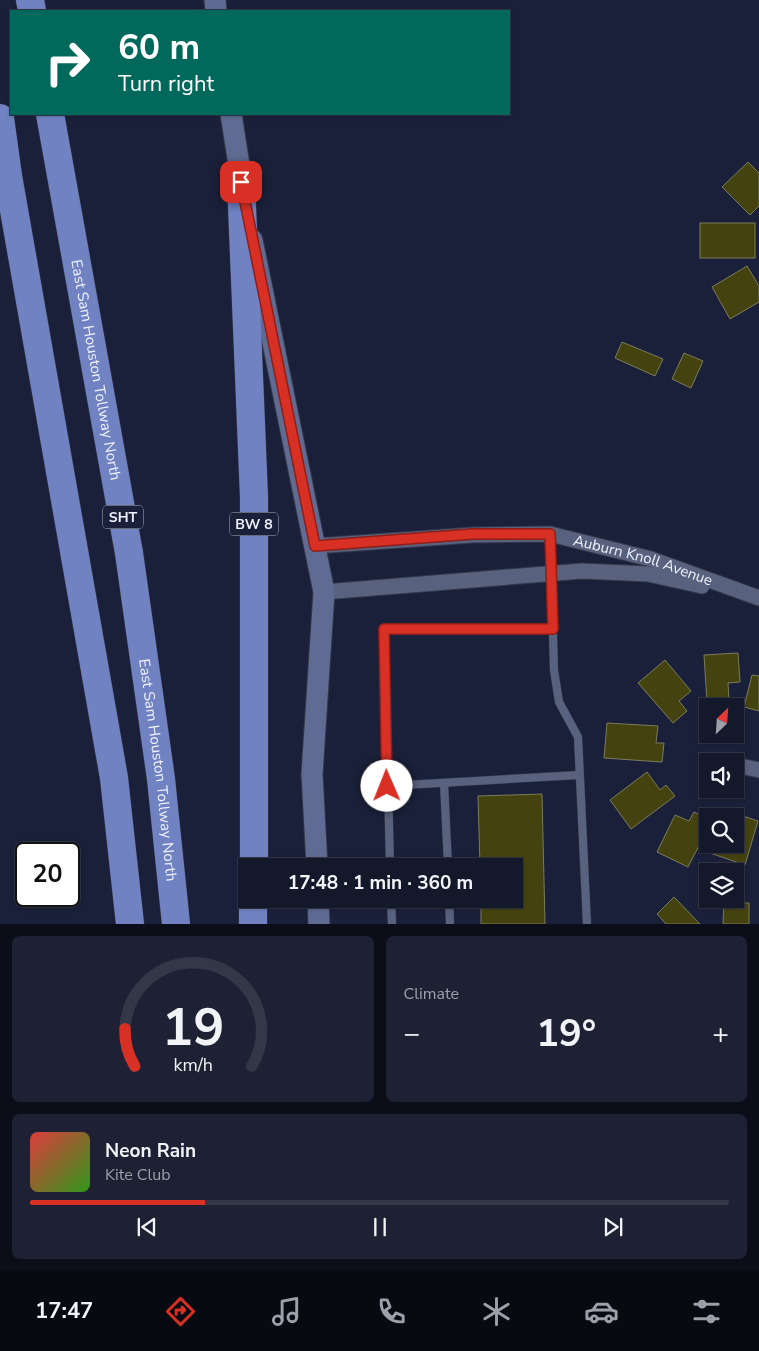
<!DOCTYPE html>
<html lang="en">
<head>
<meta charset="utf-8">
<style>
  body { margin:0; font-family:"Nunito Sans",sans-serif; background:#1d2133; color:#f1f3f6; height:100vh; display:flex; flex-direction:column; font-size:19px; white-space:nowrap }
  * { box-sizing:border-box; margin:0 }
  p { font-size:16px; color:#9da0a9 }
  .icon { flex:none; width:28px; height:28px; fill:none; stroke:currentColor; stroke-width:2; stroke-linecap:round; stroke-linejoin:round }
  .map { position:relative; height:924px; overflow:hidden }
  .sheet { display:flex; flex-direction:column; gap:12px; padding:12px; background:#0b0d18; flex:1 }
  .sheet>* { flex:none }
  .banner { position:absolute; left:10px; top:10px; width:500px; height:105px; border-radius:0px; box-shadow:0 1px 4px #0004,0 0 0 1px #333747; background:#00695c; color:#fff; overflow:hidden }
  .needle { width:32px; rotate:25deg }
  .tools { position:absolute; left:699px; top:698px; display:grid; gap:10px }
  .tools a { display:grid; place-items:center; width:45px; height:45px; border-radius:0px; background:#14182b; box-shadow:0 1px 4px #0004,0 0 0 1px #333747; font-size:25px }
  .speed { position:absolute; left:15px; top:842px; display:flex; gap:10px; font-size:25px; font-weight:700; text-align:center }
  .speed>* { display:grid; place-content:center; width:65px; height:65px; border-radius:50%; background:#14182b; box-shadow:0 1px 4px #0004,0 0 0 1px #333747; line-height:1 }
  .speed .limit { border:2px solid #111; border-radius:8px; background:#fff; color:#111 }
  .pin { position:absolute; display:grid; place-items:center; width:42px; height:42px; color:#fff; margin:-21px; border-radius:10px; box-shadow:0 2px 8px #0006 }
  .me { position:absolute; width:55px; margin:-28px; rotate:359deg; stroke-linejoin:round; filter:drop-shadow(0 0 4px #0008) }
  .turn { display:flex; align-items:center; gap:18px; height:105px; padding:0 25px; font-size:22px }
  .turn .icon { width:65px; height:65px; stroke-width:2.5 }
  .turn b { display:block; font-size:35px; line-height:42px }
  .big { font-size:38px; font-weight:700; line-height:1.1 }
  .sheet .widget { flex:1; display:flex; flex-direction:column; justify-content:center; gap:8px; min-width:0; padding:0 18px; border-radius:8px; background:#1d2133 }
  .sheet .dial { align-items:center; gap:0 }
  .dial svg { height:130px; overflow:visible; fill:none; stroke:#333747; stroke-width:7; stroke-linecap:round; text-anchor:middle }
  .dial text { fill:#f1f3f6; stroke:none }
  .song { display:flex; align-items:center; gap:15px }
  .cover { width:60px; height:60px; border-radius:8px; background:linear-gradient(135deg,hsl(0 70% 55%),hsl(110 70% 35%)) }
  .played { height:5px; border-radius:2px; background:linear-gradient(90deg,#d93025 25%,#333747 25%) }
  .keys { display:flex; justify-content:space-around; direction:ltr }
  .heat { display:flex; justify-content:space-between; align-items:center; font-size:28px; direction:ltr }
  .sheet .tiles { flex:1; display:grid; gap:12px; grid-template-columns:1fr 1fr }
  .widget:last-child { grid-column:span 2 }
  .trip { position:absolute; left:238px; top:858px; width:285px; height:50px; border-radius:0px; background:#14182b; box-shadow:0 1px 4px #0004,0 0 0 1px #333747; font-weight:700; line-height:50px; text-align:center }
  .menu { display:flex; height:80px; justify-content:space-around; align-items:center; background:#080a11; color:#9da0a9 }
  .menu .icon { width:35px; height:35px }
  .menu .selected { color:#d93025 }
  .menu b { font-size:22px; color:#f1f3f6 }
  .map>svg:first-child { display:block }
  .building { fill:#44430f; stroke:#7b7c5b }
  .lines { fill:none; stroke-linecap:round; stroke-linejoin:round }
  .lane-casing { stroke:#34384b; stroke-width:9 }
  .street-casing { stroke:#34384b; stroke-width:17 }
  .secondary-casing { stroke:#34384b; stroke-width:23 }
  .highway-casing { stroke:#34384b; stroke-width:29 }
  .lane { stroke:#58617d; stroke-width:8 }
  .street { stroke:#58617d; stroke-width:15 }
  .secondary { stroke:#5f6b92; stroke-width:21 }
  .highway { stroke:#7082c2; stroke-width:28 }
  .route-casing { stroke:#8d1f18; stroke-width:12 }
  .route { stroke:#d93025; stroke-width:9 }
  .labels { text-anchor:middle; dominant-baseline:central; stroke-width:5; stroke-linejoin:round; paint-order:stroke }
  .shield { fill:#1a2039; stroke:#b0b4c2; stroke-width:1 }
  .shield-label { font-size:14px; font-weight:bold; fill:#f0f3fd }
  .street-label { font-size:15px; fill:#f0f3fd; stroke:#1a2039 }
</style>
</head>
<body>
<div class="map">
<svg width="759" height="924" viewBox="0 0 759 924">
  <rect width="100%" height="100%" fill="#1a2039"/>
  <!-- building -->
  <g class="building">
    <path d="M748,162L759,173V206L750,215L722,187Z"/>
    <rect x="700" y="223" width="55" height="35"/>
    <path d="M747,266L759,286V302L730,319L712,287Z"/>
    <path d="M622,342L663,359L655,376L615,358Z"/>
    <path d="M684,353L703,361L691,388L672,379Z"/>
    <path d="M738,653L740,682L728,683L729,701L707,702L704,655Z"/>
    <path d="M665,660L691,691L679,701L687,711L673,723L638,683Z"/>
    <path d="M752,675L759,676V711L744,707Z"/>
    <path d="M607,723L658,726L656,743H664L662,762L604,758Z"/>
    <path d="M647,772L660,790L666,785L675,796L631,829L610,800Z"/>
    <path d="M542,794L545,924H481V899H514V866H480L478,796Z"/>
    <path d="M694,812L708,819V828L688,867L657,852L675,815L689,821Z"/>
    <path d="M740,815L758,821L745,865L710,853L713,844H735V829Z"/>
    <path d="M674,897L700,924H666L657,914Z"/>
    <path d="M724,902L749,903V924H723Z"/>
  </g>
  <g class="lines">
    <!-- lane casing -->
    <g class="lane-casing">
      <g id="lane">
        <path d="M550,534L554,670L559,702L578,737L587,924"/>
        <path d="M444,783L448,866"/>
        <path d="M387,786L579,775"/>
        <path d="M390,866L384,629H553"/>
        <path d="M391,899L392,924"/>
        <path d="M449,899L450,924"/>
      </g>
    </g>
    <!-- street casing -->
    <g class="street-casing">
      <g id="street">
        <path id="s1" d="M315,546L473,535L550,534L651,559L759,598"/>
        <path d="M324,592L582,571L648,574L702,586"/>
        <path d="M735,765L759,770"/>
      </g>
    </g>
    <!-- secondary casing -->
    <g class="secondary-casing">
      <g id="secondary">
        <path d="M215,0L216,11"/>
        <path d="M231,114L244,197"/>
        <path d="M252,240L324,592L312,774L317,866"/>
        <path d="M318,899L319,924"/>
      </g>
    </g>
    <!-- highway casing -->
    <g class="highway-casing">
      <g id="highway">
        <path d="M30,0L32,11"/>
        <path id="s2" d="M50,114L129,553L161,779L176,924"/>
        <path d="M0,118L8,176L114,778L130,924"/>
        <path d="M241,182L254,497V866"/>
        <path d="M253,924V899"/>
      </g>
    </g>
    <!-- lane -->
    <use href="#lane" class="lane"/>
    <!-- street -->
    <use href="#street" class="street"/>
    <!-- secondary -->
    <use href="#secondary" class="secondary"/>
    <!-- highway -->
    <use href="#highway" class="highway"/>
  </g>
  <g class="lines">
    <!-- route casing -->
    <g class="route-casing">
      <path id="route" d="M241,182L315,546L473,534H550L553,629H384L387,786"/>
    </g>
    <!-- route -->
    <use href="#route" class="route"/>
  </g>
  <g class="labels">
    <!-- shield labels -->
    <g class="shield">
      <rect x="103" y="505.5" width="40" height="23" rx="4"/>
      <rect x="230" y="512.5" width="48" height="23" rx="4"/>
    </g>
    <g class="shield-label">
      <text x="123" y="517">SHT</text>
      <text x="254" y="524">BW 8</text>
    </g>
    <!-- street labels -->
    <g class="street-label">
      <text stroke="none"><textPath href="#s2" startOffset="260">East Sam Houston Tollway North</textPath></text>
      <text stroke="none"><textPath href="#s1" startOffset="332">Auburn Knoll Avenue</textPath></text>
      <text stroke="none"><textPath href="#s2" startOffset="665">East Sam Houston Tollway North</textPath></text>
    </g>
  </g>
</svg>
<div class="tools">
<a><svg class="needle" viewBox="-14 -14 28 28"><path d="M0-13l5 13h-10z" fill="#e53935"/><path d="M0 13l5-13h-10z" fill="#9da0a9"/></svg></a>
<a><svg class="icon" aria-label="sound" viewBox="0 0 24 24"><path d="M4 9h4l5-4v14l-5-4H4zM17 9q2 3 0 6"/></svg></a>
<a><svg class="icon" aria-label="search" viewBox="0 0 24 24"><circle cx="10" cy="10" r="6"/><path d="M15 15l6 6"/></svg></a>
<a><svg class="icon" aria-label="layers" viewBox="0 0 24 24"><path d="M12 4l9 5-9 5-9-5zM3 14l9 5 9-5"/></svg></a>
</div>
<div class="speed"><div class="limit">20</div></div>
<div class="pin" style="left:241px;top:182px;background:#d93025"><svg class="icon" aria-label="arrive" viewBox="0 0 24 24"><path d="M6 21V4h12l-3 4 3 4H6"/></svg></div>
<svg class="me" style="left:387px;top:786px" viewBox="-20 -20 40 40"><circle r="19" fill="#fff"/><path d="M0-13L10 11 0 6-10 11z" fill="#d93025"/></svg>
<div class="trip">17:48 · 1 min · 360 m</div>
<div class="banner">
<div class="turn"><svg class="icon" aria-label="right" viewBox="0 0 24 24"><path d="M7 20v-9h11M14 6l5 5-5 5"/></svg><div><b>60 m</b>Turn right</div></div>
</div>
</div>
<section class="sheet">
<div class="tiles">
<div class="widget dial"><svg viewBox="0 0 100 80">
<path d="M14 69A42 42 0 1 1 86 69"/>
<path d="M14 69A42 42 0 0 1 8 46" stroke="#d93025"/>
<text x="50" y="56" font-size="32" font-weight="700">19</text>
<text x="50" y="72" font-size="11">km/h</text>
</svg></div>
<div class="widget"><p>Climate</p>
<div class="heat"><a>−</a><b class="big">19°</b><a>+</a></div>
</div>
<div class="widget">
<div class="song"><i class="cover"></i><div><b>Neon Rain</b><p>Kite Club</p></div></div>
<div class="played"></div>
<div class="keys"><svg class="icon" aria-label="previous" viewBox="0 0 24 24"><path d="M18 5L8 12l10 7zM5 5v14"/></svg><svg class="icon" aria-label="pause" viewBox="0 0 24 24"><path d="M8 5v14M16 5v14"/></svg><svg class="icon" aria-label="next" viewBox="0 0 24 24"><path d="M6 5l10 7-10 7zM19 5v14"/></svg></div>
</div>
</div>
</section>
<nav class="menu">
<b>17:47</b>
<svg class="icon selected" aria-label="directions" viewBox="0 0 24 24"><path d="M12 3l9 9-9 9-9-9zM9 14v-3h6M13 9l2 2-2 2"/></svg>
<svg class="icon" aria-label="music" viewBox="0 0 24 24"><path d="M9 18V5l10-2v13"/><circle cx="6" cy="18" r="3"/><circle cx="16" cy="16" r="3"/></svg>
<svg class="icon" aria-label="phone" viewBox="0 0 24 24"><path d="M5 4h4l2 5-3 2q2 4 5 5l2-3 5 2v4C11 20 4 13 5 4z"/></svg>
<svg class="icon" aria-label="climate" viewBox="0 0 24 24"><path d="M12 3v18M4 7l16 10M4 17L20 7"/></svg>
<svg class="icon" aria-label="car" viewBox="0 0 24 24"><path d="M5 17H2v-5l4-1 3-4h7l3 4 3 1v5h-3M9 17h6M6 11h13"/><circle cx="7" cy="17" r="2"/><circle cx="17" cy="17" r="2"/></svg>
<svg class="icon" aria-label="filters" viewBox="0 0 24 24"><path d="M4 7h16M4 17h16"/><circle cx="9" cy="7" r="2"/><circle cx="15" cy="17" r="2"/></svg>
</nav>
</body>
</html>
